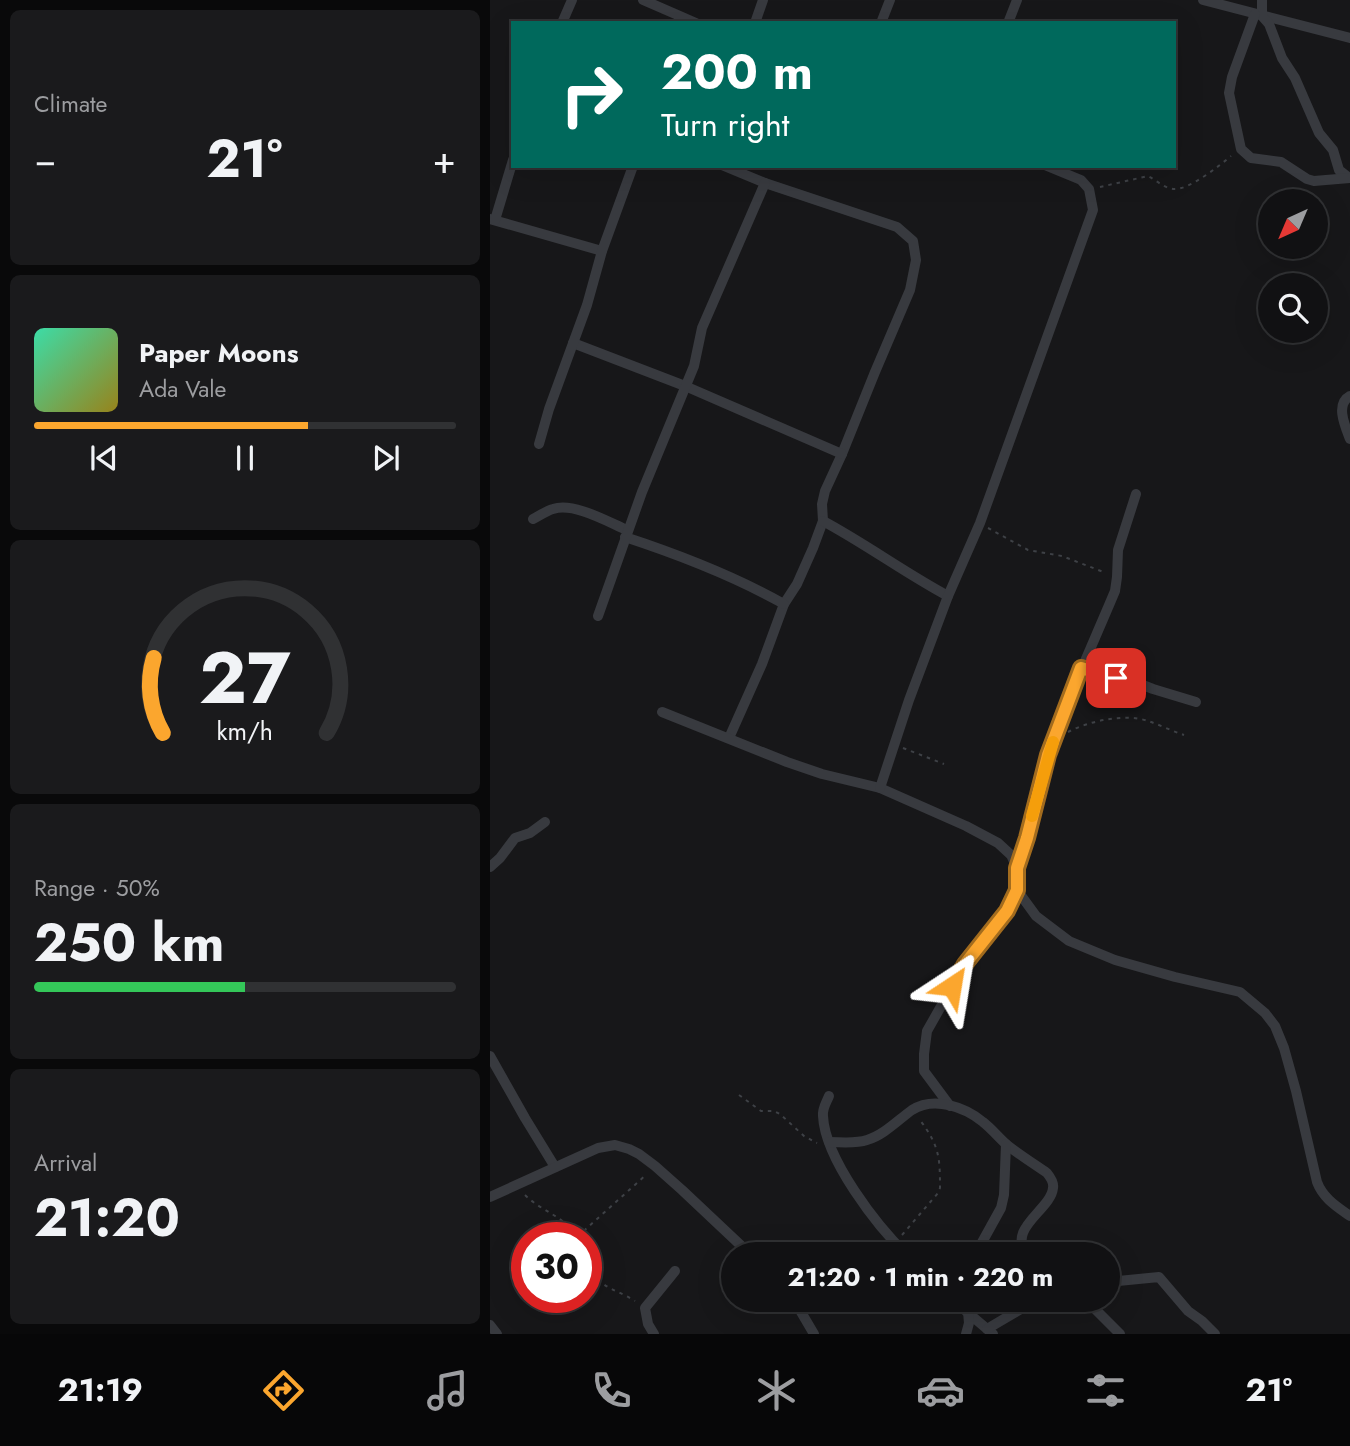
<!DOCTYPE html>
<html lang="en">
<head>
<meta charset="utf-8">
<style>
  body { margin:0; font-family:Jost,sans-serif; background:#1a1a1c; color:#f1f3f6; height:100vh; display:flex; flex-direction:column; font-size:26px; white-space:nowrap }
  * { box-sizing:border-box; margin:0 }
  p { font-size:23px; color:#9c9da0 }
  .icon { flex:none; width:38px; height:38px; fill:none; stroke:currentColor; stroke-width:2; stroke-linecap:round; stroke-linejoin:round }
  .map { position:relative; flex:1; overflow:hidden }
  .panel { display:flex; flex-direction:column; gap:10px; padding:10px; background:#09090a; width:490px }
  .panel>* { flex:none }
  .guide { position:absolute; left:21px; top:21px; width:665px; height:147px; border-radius:0px; box-shadow:0 7px 28px #0002,0 0 0 2px #303133; background:#00695c; color:#fff; overflow:hidden }
  .needle { width:46px; rotate:224deg }
  .tools { position:absolute; left:768px; top:189px; display:grid; gap:14px }
  .tools a { display:grid; place-items:center; width:70px; height:70px; border-radius:50%; background:#111113; box-shadow:0 7px 28px #0002,0 0 0 2px #303133; font-size:35px }
  .speed { position:absolute; left:21px; top:1222px; display:flex; gap:14px; font-size:35px; font-weight:700; text-align:center }
  .speed>* { display:grid; place-content:center; width:91px; height:91px; border-radius:50%; background:#111113; box-shadow:0 7px 28px #0002,0 0 0 2px #303133; line-height:1 }
  .speed .limit { border:10px solid #d22; background:#fff; color:#111 }
  .pin { position:absolute; display:grid; place-items:center; width:60px; height:60px; color:#fff; margin:-30px; border-radius:14px; box-shadow:0 4px 10px #0006 }
  .me { position:absolute; width:77px; margin:-38px; rotate:33deg; stroke-linejoin:round; filter:drop-shadow(0 0 5px #0008) }
  .turn { display:flex; align-items:center; gap:24px; height:147px; padding:0 35px; font-size:32px }
  .turn .icon { width:91px; height:91px; stroke-width:2.5 }
  .turn b { display:block; font-size:49px; line-height:60px }
  .big { font-size:52px; font-weight:700; line-height:1.1 }
  .panel .card { flex:1; display:flex; flex-direction:column; justify-content:center; gap:10px; min-width:0; padding:0 24px; border-radius:10px; background:#1a1a1c }
  .panel .dial { align-items:center; gap:0 }
  .dial svg { height:182px; overflow:visible; fill:none; stroke:#303133; stroke-width:7; stroke-linecap:round; text-anchor:middle }
  .dial text { fill:#f1f3f6; stroke:none }
  .song { display:flex; align-items:center; gap:21px }
  .cover { width:84px; height:84px; border-radius:10px; background:linear-gradient(135deg,hsl(160 70% 55%),hsl(50 70% 35%)) }
  .played { height:7px; border-radius:4px; background:linear-gradient(90deg,#fba62e 65%,#303133 65%) }
  .keys { display:flex; justify-content:space-around; direction:ltr }
  .heat { display:flex; justify-content:space-between; align-items:center; font-size:38px; direction:ltr }
  .charge { height:10px; border-radius:5px; background:linear-gradient(90deg,#34c759 50%,#303133 0) }
  .trip { position:absolute; left:231px; top:1242px; width:399px; height:70px; border-radius:35px; background:#111113; box-shadow:0 7px 28px #0002,0 0 0 2px #303133; font-weight:700; line-height:70px; text-align:center }
  .dock { display:flex; height:112px; justify-content:space-around; align-items:center; background:#070708; color:#9c9da0 }
  .dock .icon { width:49px; height:49px }
  .dock .selected { color:#fba62e }
  .dock b { font-size:32px; color:#f1f3f6 }
  main { display:flex; flex:1; min-height:0 }
  .map>svg:first-child { display:block }
  .lines { fill:none; stroke-linecap:round; stroke-linejoin:round }
  .path { stroke:#3e4146; stroke-width:2; stroke-dasharray:3.5 5; stroke-linecap:butt }
  .minor { stroke:#383a3f; stroke-width:10 }
  .route-casing { stroke:#a36c1e; stroke-width:18 }
  .route { stroke:#fba62e; stroke-width:12 }
  .slow { stroke:#f59e0b; stroke-width:12 }
</style>
</head>
<body>
<main>
<section class="panel">
<div class="card"><p>Climate</p>
<div class="heat"><a>−</a><b class="big">21°</b><a>+</a></div>
</div>
<div class="card">
<div class="song"><i class="cover"></i><div><b>Paper Moons</b><p>Ada Vale</p></div></div>
<div class="played"></div>
<div class="keys"><svg class="icon" aria-label="previous" viewBox="0 0 24 24"><path d="M18 5L8 12l10 7zM5 5v14"/></svg><svg class="icon" aria-label="pause" viewBox="0 0 24 24"><path d="M8 5v14M16 5v14"/></svg><svg class="icon" aria-label="next" viewBox="0 0 24 24"><path d="M6 5l10 7-10 7zM19 5v14"/></svg></div>
</div>
<div class="card dial"><svg viewBox="0 0 100 80">
<path d="M14 69A42 42 0 1 1 86 69"/>
<path d="M14 69A42 42 0 0 1 10 36" stroke="#fba62e"/>
<text x="50" y="56" font-size="32" font-weight="700">27</text>
<text x="50" y="72" font-size="11">km/h</text>
</svg></div>
<div class="card"><p>Range · 50%</p><b class="big">250 km</b><div class="charge"></div></div>
<div class="card"><p>Arrival</p><b class="big">21:20</b></div>
</section>
<div class="map">
<svg width="860" height="1334" viewBox="0 0 860 1334">
  <rect width="100%" height="100%" fill="#171719"/>
  <g class="lines">
    <!-- path -->
    <g class="path">
      <path d="M610,187L658,176C666,180 674,188 683,189C698,191 729,166 741,156"/>
      <path d="M498,528L538,550L572,556L616,573"/>
      <path d="M578,732C599,721 635,713 658,721C670,725 682,731 694,735"/>
      <path d="M413,748L454,764"/>
      <path d="M249,1095L271,1111H284L290,1114L314,1136L327,1143"/>
      <path d="M35,1195C52,1212 73,1215 87,1237L157,1174"/>
      <path d="M412,1235L448,1193L450,1188C450,1156 449,1146 430,1120"/>
      <path d="M96,1257C108,1290 119,1285 145,1301"/>
    </g>
    <!-- minor -->
    <g class="minor">
      <path d="M153,0L206,23"/>
      <path d="M713,0L860,38"/>
      <path d="M772,0V16L779,24L792,58L805,78L829,133L843,150L849,170L858,177"/>
      <path d="M765,14L742,77L739,93L751,149L761,158L791,162L817,179L824,181L860,178"/>
      <path d="M72,23L82,0"/>
      <path d="M265,23L273,0"/>
      <path d="M391,23L400,0"/>
      <path d="M518,23L527,0"/>
      <path d="M234,166L275,183L407,227L423,241L426,260L420,290L385,372L352,454L335,491L332,504L333,521L323,548L307,584L294,604L272,664L239,738"/>
      <path d="M0,219L112,251"/>
      <path d="M5,220L23,160"/>
      <path d="M83,343L195,386L352,454"/>
      <path d="M860,396C845,404 855,426 860,439"/>
      <path d="M49,444L59,409L97,305L112,251L143,166"/>
      <path d="M43,519C49,516 56,511 63,509C84,502 118,522 137,530"/>
      <path d="M333,521C376,544 415,573 458,596"/>
      <path d="M135,537C190,555 244,576 294,604"/>
      <path d="M108,616L152,492L204,366L212,328L275,183"/>
      <path d="M591,668L609,674L640,680L663,689L706,702"/>
      <path d="M172,712L297,762L332,774L390,788L476,826L508,843L521,855L527,868V890L546,916L579,941L625,960L685,977L750,992L775,1013L785,1026L794,1048L806,1091L827,1182C833,1198 846,1206 860,1216"/>
      <path d="M390,788L419,700L458,596L490,523L603,210L599,189L591,180L557,166"/>
      <path d="M0,867L10,858L25,838L40,833L55,822"/>
      <path d="M527,868C541,832 546,792 558,755C577,699 602,646 625,591L627,577L628,550L646,494"/>
      <path d="M0,1056L35,1118L65,1167"/>
      <path d="M339,1096C336,1103 332,1109 333,1116C335,1159 387,1226 417,1255"/>
      <path d="M460,1106L434,1071V1054L437,1031L475,964L517,911L527,890"/>
      <path d="M339,1142C351,1142 365,1144 377,1140C394,1135 408,1120 422,1110C444,1096 475,1107 493,1122C502,1129 509,1138 517,1145C530,1155 544,1164 557,1173C561,1178 564,1183 563,1188C561,1210 515,1229 538,1255"/>
      <path d="M0,1197L108,1148L125,1145L139,1149L149,1154L165,1166L192,1190L261,1255"/>
      <path d="M485,1255L511,1208L514,1195L516,1144"/>
      <path d="M618,1282L669,1277L698,1311L712,1321L725,1334"/>
      <path d="M304,1300L324,1334"/>
      <path d="M463,1300L503,1334"/>
      <path d="M596,1300L630,1334"/>
      <path d="M0,1325L7,1334"/>
      <path d="M497,1329L546,1300"/>
      <path d="M164,1334L158,1324L155,1308L185,1271"/>
      <path d="M476,1334L479,1323L478,1312"/>
    </g>
  </g>
  <g class="lines">
    <!-- route casing -->
    <g class="route-casing">
      <path id="route" d="M462,986L475,964L517,911L527,890V868L537,838L558,755L591,668L626,678"/>
    </g>
    <!-- route -->
    <use href="#route" class="route"/>
    <!-- slow -->
    <path class="slow" d="M542,816L563,742"/>
  </g>
</svg>
<div class="tools">
<a><svg class="needle" viewBox="-14 -14 28 28"><path d="M0-13l5 13h-10z" fill="#e53935"/><path d="M0 13l5-13h-10z" fill="#9c9da0"/></svg></a>
<a><svg class="icon" aria-label="search" viewBox="0 0 24 24"><circle cx="10" cy="10" r="6"/><path d="M15 15l6 6"/></svg></a>
</div>
<div class="speed"><div class="limit">30</div></div>
<div class="pin" style="left:626px;top:678px;background:#d93025"><svg class="icon" aria-label="arrive" viewBox="0 0 24 24"><path d="M6 21V4h12l-3 4 3 4H6"/></svg></div>
<svg class="me" style="left:462px;top:986px" viewBox="-20 -20 40 40"><path d="M0-17L14 15 0 8-14 15z" fill="#fba62e" stroke="#fff" stroke-width="4"/></svg>
<div class="trip">21:20 · 1 min · 220 m</div>
<div class="guide">
<div class="turn"><svg class="icon" aria-label="right" viewBox="0 0 24 24"><path d="M7 20v-9h11M14 6l5 5-5 5"/></svg><div><b>200 m</b>Turn right</div></div>
</div>
</div>
</main>
<nav class="dock">
<b>21:19</b>
<svg class="icon selected" aria-label="directions" viewBox="0 0 24 24"><path d="M12 3l9 9-9 9-9-9zM9 14v-3h6M13 9l2 2-2 2"/></svg>
<svg class="icon" aria-label="music" viewBox="0 0 24 24"><path d="M9 18V5l10-2v13"/><circle cx="6" cy="18" r="3"/><circle cx="16" cy="16" r="3"/></svg>
<svg class="icon" aria-label="phone" viewBox="0 0 24 24"><path d="M5 4h4l2 5-3 2q2 4 5 5l2-3 5 2v4C11 20 4 13 5 4z"/></svg>
<svg class="icon" aria-label="climate" viewBox="0 0 24 24"><path d="M12 3v18M4 7l16 10M4 17L20 7"/></svg>
<svg class="icon" aria-label="car" viewBox="0 0 24 24"><path d="M5 17H2v-5l4-1 3-4h7l3 4 3 1v5h-3M9 17h6M6 11h13"/><circle cx="7" cy="17" r="2"/><circle cx="17" cy="17" r="2"/></svg>
<svg class="icon" aria-label="filters" viewBox="0 0 24 24"><path d="M4 7h16M4 17h16"/><circle cx="9" cy="7" r="2"/><circle cx="15" cy="17" r="2"/></svg>
<b>21°</b>
</nav>
</body>
</html>
